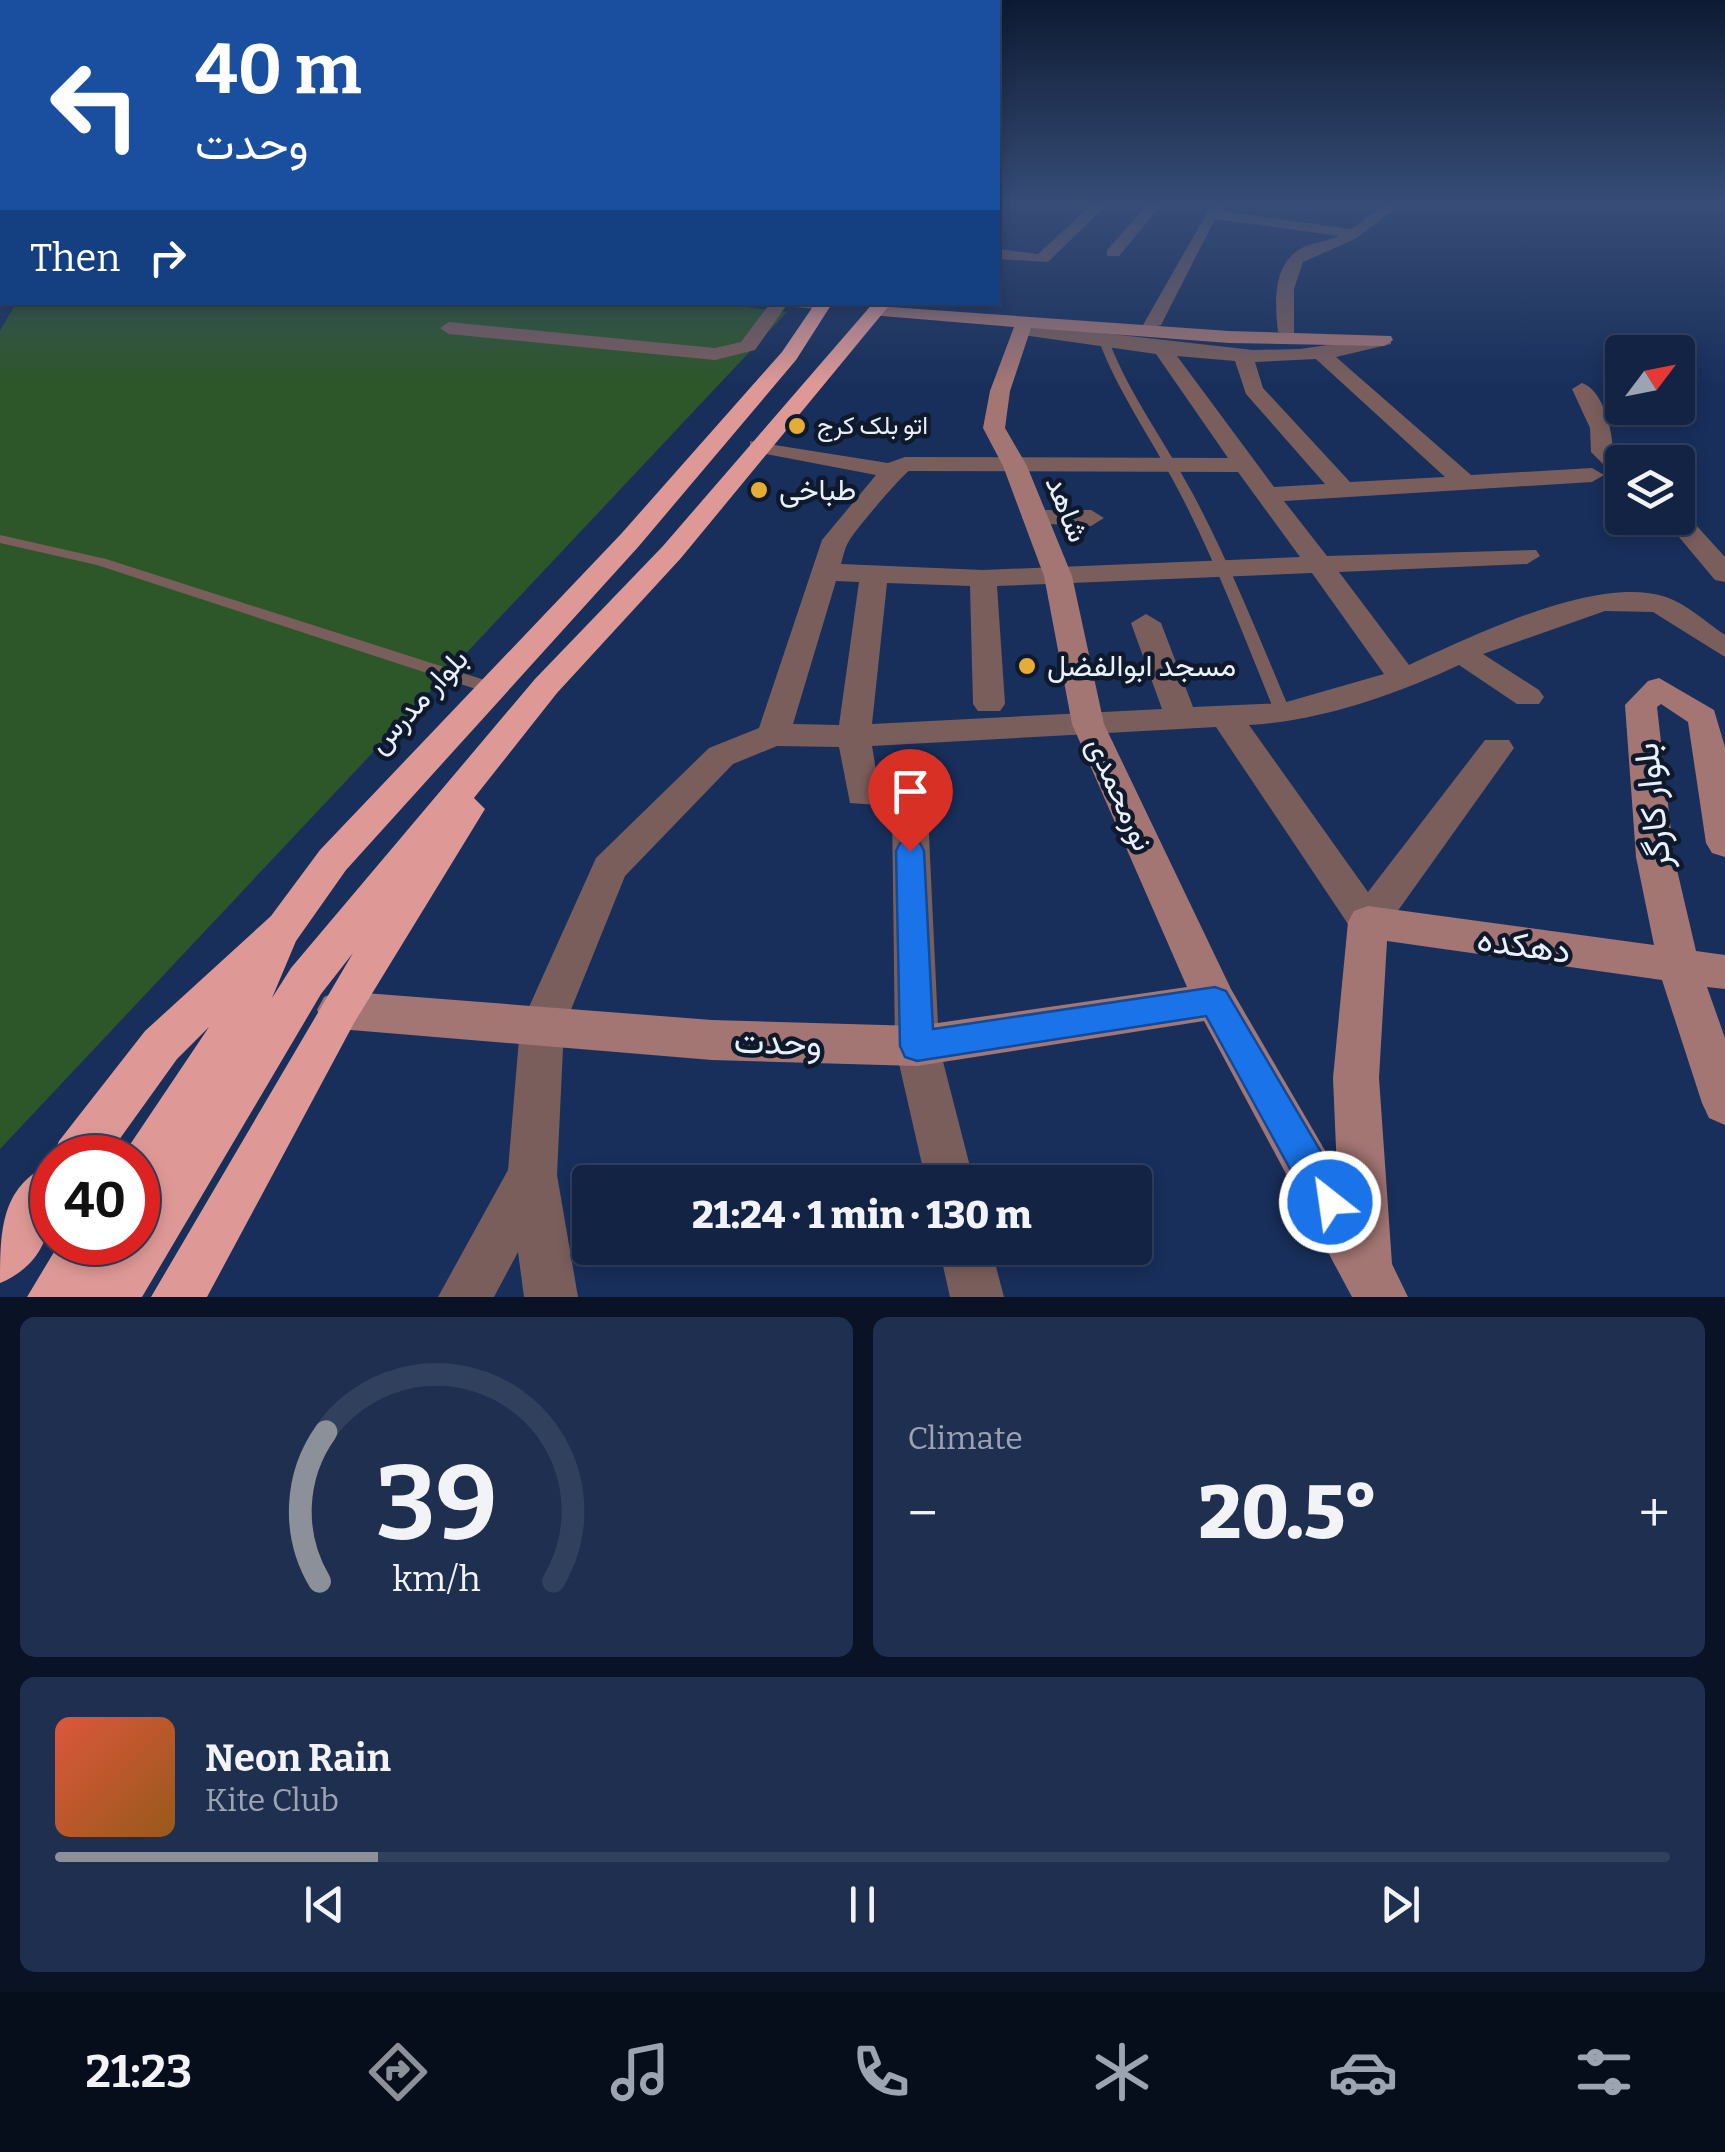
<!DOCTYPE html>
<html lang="en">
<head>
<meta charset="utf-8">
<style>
  body { margin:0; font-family:Bitter,Vazirmatn,serif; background:#1f2f4f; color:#f1f3f6; height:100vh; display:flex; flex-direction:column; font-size:38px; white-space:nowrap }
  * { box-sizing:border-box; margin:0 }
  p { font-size:32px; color:#9ca4b2 }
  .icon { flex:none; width:55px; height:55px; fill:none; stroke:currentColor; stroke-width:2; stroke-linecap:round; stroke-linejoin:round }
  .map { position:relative; height:1297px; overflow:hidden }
  .drawer { display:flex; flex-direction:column; gap:20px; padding:20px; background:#0a1325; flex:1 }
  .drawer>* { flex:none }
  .top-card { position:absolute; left:0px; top:0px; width:1000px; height:305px; box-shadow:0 5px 15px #0003,0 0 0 2px #31405d; background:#1a4fa0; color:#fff; overflow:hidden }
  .needle { width:65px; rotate:58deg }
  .controls { position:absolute; left:1605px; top:335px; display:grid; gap:20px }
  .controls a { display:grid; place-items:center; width:90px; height:90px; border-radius:10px; background:#122344; box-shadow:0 5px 15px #0003,0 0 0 2px #31405d; font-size:50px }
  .speed { position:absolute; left:30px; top:1135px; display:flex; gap:20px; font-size:50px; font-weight:700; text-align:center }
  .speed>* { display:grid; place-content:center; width:130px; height:130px; border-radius:50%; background:#122344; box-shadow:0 5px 15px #0003,0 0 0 2px #31405d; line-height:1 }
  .speed .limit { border:15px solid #d22; background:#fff; color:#111 }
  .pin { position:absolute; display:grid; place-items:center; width:85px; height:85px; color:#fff; margin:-102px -42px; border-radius:50% 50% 50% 0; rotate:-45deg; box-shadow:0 0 10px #0007 }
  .pin .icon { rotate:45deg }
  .me { position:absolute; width:110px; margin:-55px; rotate:330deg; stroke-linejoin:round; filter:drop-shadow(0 0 8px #0008) }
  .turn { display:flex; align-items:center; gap:35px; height:210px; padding:0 30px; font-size:45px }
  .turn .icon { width:130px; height:130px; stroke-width:2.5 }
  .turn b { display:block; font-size:70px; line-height:85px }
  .then { display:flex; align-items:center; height:95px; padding:0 30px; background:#0003; gap:20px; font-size:38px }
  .big { font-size:75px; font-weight:800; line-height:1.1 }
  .drawer .tile { flex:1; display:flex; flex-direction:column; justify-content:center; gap:15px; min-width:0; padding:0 35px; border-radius:15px; background:#1f2f4f }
  .drawer .dial { align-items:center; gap:0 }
  .dial svg { height:260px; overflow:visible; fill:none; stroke:#31405d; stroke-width:7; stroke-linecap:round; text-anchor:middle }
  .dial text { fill:#f1f3f6; stroke:none }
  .song { display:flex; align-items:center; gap:30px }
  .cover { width:120px; height:120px; border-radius:15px; background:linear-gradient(135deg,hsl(10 70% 55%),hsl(30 70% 35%)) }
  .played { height:10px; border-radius:5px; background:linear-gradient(90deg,#8c9099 20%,#31405d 20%) }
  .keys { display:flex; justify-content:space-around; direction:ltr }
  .heat { display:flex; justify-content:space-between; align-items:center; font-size:55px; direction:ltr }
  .drawer .tiles { flex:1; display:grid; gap:20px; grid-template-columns:1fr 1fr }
  .tile:last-child { grid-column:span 2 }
  .trip { position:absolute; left:572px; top:1165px; width:580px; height:100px; border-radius:10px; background:#122344; box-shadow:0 5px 15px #0003,0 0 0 2px #31405d; font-weight:800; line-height:100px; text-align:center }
  .menu { display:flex; height:160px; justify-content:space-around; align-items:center; background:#070e1b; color:#9ca4b2 }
  .menu .icon { width:70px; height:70px }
  .menu .selected { color:#8c9099 }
  .menu b { font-size:45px; color:#f1f3f6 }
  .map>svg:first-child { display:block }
  .green { fill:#2e5729 }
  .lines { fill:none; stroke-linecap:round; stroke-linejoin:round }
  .lane { fill:#7a5e5c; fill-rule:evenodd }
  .street { fill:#7a5e5c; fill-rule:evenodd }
  .secondary { fill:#a37674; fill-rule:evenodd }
  .highway { fill:#de9996; fill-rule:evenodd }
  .route { fill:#1a73e8; stroke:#114b97; stroke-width:2.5 }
  .poi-dot { fill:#e5ad36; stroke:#0e192c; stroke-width:4 }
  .labels { text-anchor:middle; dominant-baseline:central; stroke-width:9; stroke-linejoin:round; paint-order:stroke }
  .far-poi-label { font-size:25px; fill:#e9f0fb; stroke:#0e192c; text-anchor:start }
  .poi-label { font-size:30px; fill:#e9f0fb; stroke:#0e192c; text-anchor:start }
  .street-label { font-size:30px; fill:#e9f0fb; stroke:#0e192c }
  .near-street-label { font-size:35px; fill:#e9f0fb; stroke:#0e192c }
</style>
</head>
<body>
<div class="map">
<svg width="1725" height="1297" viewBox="0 0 1725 1297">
  <rect width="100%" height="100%" fill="#182f5b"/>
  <!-- green -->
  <path class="green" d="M707,302L787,312L0,1149V331L16,303Z"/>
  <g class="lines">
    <!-- lane -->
    <g class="lane">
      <path d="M1104,338L1109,341C1130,396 1166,443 1194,496C1231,566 1260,640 1291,713L1289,717H1277L1275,713C1246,641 1218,568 1183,499C1156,445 1120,397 1099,341Z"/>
      <path d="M0,535L106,559L497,684L499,688L497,692H485L97,565L0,543Z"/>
    </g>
    <!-- street -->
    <g class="street">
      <path d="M1092,204H1107L1048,262L998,259V249L1038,254Z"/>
      <path d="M1148,204H1162L1119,256H1107V250Z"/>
      <path d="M1212,204H1226L1221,211L1351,229L1381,207L1379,204L1396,208L1355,239L1303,262L1294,289V336L1278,332C1275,304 1272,266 1300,249C1311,242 1326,242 1339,236L1215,219L1161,325L1146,329L1143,325Z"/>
      <path d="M771,302L832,305L823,310L786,306L755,350L715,360L449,334L440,328L449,322L715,348L741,342Z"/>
      <path d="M1023,324L1253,350L1300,349L1391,336V344L1336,357L1471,475L1592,468L1604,475L1592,482L1284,501L1327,556L1536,550L1540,556L1527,564L1339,572L1409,665C1473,636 1597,574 1666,597C1687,604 1707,623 1725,635V657L1653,612L1605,611L1483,654L1539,690L1544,697L1539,704H1517L1459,665C1395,695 1320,721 1249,725L1368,892L1485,740H1509L1514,748L1382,933L1368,938L1354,933L1216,727L872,746L878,782L921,785L927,794L939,1046L974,1182H926L895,1046L892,806L850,803L839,747L777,746L733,764L625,876L564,1027L557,1175L578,1297H524L518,1252L494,1297H438L508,1170L520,1027L596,858L709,748L759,728L822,540L876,475L750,451V441L888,463L905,457L1228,458L1156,354L1016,334L1014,330ZM1177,356L1235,361L1246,394L1325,484L1274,487ZM1316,359L1317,360L1445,477L1350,482L1263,388L1255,362ZM909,471L1238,472L1300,557L983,570L841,564C843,557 845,547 849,541C855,530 902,475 909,471ZM1312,573L1384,674L1283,703L1193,707L1161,623L1146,614L1131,623L1162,709L872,724L887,583L970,586L973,704L978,711H1000L1005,704L997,586ZM836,581L859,582L839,725L793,724Z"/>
      <path d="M1582,383C1603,390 1612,429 1613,450L1627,462H1622V477L1614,475L1591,452L1590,428L1572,389Z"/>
      <path d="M1035,510H1091L1104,518L1091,526L1026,523L1022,518L1026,513Z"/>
      <path d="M1678,511L1685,513L1725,557V582L1715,580L1663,518H1678Z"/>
      <path d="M939,1248H991L1004,1297H950Z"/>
    </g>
    <!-- secondary -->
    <path class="secondary" d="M876,306L1229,331L1391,336L1393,340L1384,346L1229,343L1031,328L1010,391L1005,428L1027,466L1072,576L1104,724L1231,989L1337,1171L1333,1078L1348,922L1354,911L1368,906L1654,945L1636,857L1625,705L1648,681L1659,678L1714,710L1725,747V857L1712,853L1706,843L1688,722L1661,704L1657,707L1674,857L1696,951L1725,955V989L1707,987L1725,1038V1125L1709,1118L1702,1103L1662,980L1387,941L1379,1078L1392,1264L1408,1297H1352L1204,1021L917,1066L712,1060L339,1029L324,1023L317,1010L324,997L339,991L712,1020L917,1026L1187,987L1072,724L1044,576L1003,466L983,428L990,391L1014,327L870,315V307Z"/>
    <!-- highway -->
    <g class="highway">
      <path d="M2,258V270L0,271V259Z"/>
      <path d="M816,302H833L796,360L639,546L346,870L296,941L272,998L291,968L535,679L663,546L874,302H892L681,558L557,693L474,798L485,809L354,1023L207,1297H151L353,953L321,994L142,1297H27L60,1242H138V1209L145,1196L138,1199V1158H121L209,1027L177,1059L106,1158H52L59,1141L145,1031L271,916L320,850L621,534L782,352Z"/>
      <path d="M52,1163C55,1213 53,1261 0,1283C0,1232 0,1186 52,1163Z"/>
    </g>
  </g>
  <!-- sky -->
  <linearGradient id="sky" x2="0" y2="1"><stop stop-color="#0d1a32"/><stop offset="0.53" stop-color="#374d77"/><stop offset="1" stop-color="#374d77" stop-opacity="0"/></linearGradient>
  <rect width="1725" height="385" fill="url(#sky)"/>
  <!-- route -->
  <path class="route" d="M910,840L920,843L924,851L933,1029L1215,987L1226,991L1343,1189L1349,1202L1343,1216L1330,1221L1316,1216L1206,1016L917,1061L905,1057L900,1046L896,851L900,843Z"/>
  <!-- markers -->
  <g class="poi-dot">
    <circle cx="797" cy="426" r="10"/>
    <circle cx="759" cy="490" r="10"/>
    <circle cx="1027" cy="666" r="10"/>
  </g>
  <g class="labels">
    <!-- far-poi labels -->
    <g class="far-poi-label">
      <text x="817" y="426">اتو بلک کرج</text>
    </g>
    <!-- poi labels -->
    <g class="poi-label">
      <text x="779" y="490">طباخی</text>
      <text x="1047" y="666">مسجد ابوالفضل</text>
    </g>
    <!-- street labels -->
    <g class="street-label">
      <text transform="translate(1067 509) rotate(68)">شاهد</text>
      <text transform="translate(418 701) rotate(-47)">بلوار مدرس</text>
      <text transform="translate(1120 794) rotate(66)">نورمحمدی</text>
    </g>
    <!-- near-street labels -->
    <g class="near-street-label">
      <text transform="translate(1652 806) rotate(-96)">بلوار کارگر</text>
      <text transform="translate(1524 945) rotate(8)">دهکده</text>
      <text transform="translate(778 1042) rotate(2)">وحدت</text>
    </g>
  </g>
</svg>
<div class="controls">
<a><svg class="needle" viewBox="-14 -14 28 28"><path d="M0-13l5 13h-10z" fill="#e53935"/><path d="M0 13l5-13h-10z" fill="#9ca4b2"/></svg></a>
<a><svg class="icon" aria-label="layers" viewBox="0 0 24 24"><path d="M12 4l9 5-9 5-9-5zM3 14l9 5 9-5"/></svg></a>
</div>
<div class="speed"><div class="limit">40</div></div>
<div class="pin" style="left:910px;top:851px;background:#d93025"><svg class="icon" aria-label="arrive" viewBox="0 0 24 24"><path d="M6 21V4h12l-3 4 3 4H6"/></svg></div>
<svg class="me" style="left:1330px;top:1202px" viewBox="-20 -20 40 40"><circle r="17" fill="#1a73e8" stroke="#fff" stroke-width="3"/><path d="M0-11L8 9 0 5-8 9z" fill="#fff"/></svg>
<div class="trip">21:24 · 1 min · 130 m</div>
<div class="top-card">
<div class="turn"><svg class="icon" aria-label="left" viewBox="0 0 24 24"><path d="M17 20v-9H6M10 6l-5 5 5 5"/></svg><div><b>40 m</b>وحدت</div></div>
<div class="then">Then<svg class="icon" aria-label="right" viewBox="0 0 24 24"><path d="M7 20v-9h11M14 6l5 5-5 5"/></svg></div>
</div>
</div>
<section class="drawer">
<div class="tiles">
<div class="tile dial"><svg viewBox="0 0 100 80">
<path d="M14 69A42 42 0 1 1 86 69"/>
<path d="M14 69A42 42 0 0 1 16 23" stroke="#8c9099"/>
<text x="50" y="56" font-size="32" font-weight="700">39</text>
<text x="50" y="72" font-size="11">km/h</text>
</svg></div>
<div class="tile"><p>Climate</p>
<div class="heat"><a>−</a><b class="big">20.5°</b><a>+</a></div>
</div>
<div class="tile">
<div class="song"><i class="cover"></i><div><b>Neon Rain</b><p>Kite Club</p></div></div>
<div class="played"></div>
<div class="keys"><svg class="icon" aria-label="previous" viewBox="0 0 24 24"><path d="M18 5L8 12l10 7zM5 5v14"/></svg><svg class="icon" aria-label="pause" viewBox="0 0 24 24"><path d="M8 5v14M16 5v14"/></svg><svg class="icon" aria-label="next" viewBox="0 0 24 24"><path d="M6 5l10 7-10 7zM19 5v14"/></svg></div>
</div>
</div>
</section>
<nav class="menu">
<b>21:23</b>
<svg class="icon selected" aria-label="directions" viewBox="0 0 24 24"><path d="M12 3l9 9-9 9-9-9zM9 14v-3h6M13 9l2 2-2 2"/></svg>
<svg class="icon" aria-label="music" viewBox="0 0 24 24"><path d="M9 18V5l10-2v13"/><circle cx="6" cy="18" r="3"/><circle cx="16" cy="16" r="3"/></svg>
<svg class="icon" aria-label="phone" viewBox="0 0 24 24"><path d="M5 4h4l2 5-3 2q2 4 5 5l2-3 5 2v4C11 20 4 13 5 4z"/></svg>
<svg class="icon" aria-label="climate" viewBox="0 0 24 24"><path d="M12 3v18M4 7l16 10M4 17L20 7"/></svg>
<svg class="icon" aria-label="car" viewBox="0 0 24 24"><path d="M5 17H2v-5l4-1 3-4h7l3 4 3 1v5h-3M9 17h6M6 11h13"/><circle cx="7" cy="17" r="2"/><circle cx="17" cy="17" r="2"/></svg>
<svg class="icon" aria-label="filters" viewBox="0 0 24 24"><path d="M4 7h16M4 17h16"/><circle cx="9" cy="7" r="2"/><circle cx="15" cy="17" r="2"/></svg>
</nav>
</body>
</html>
